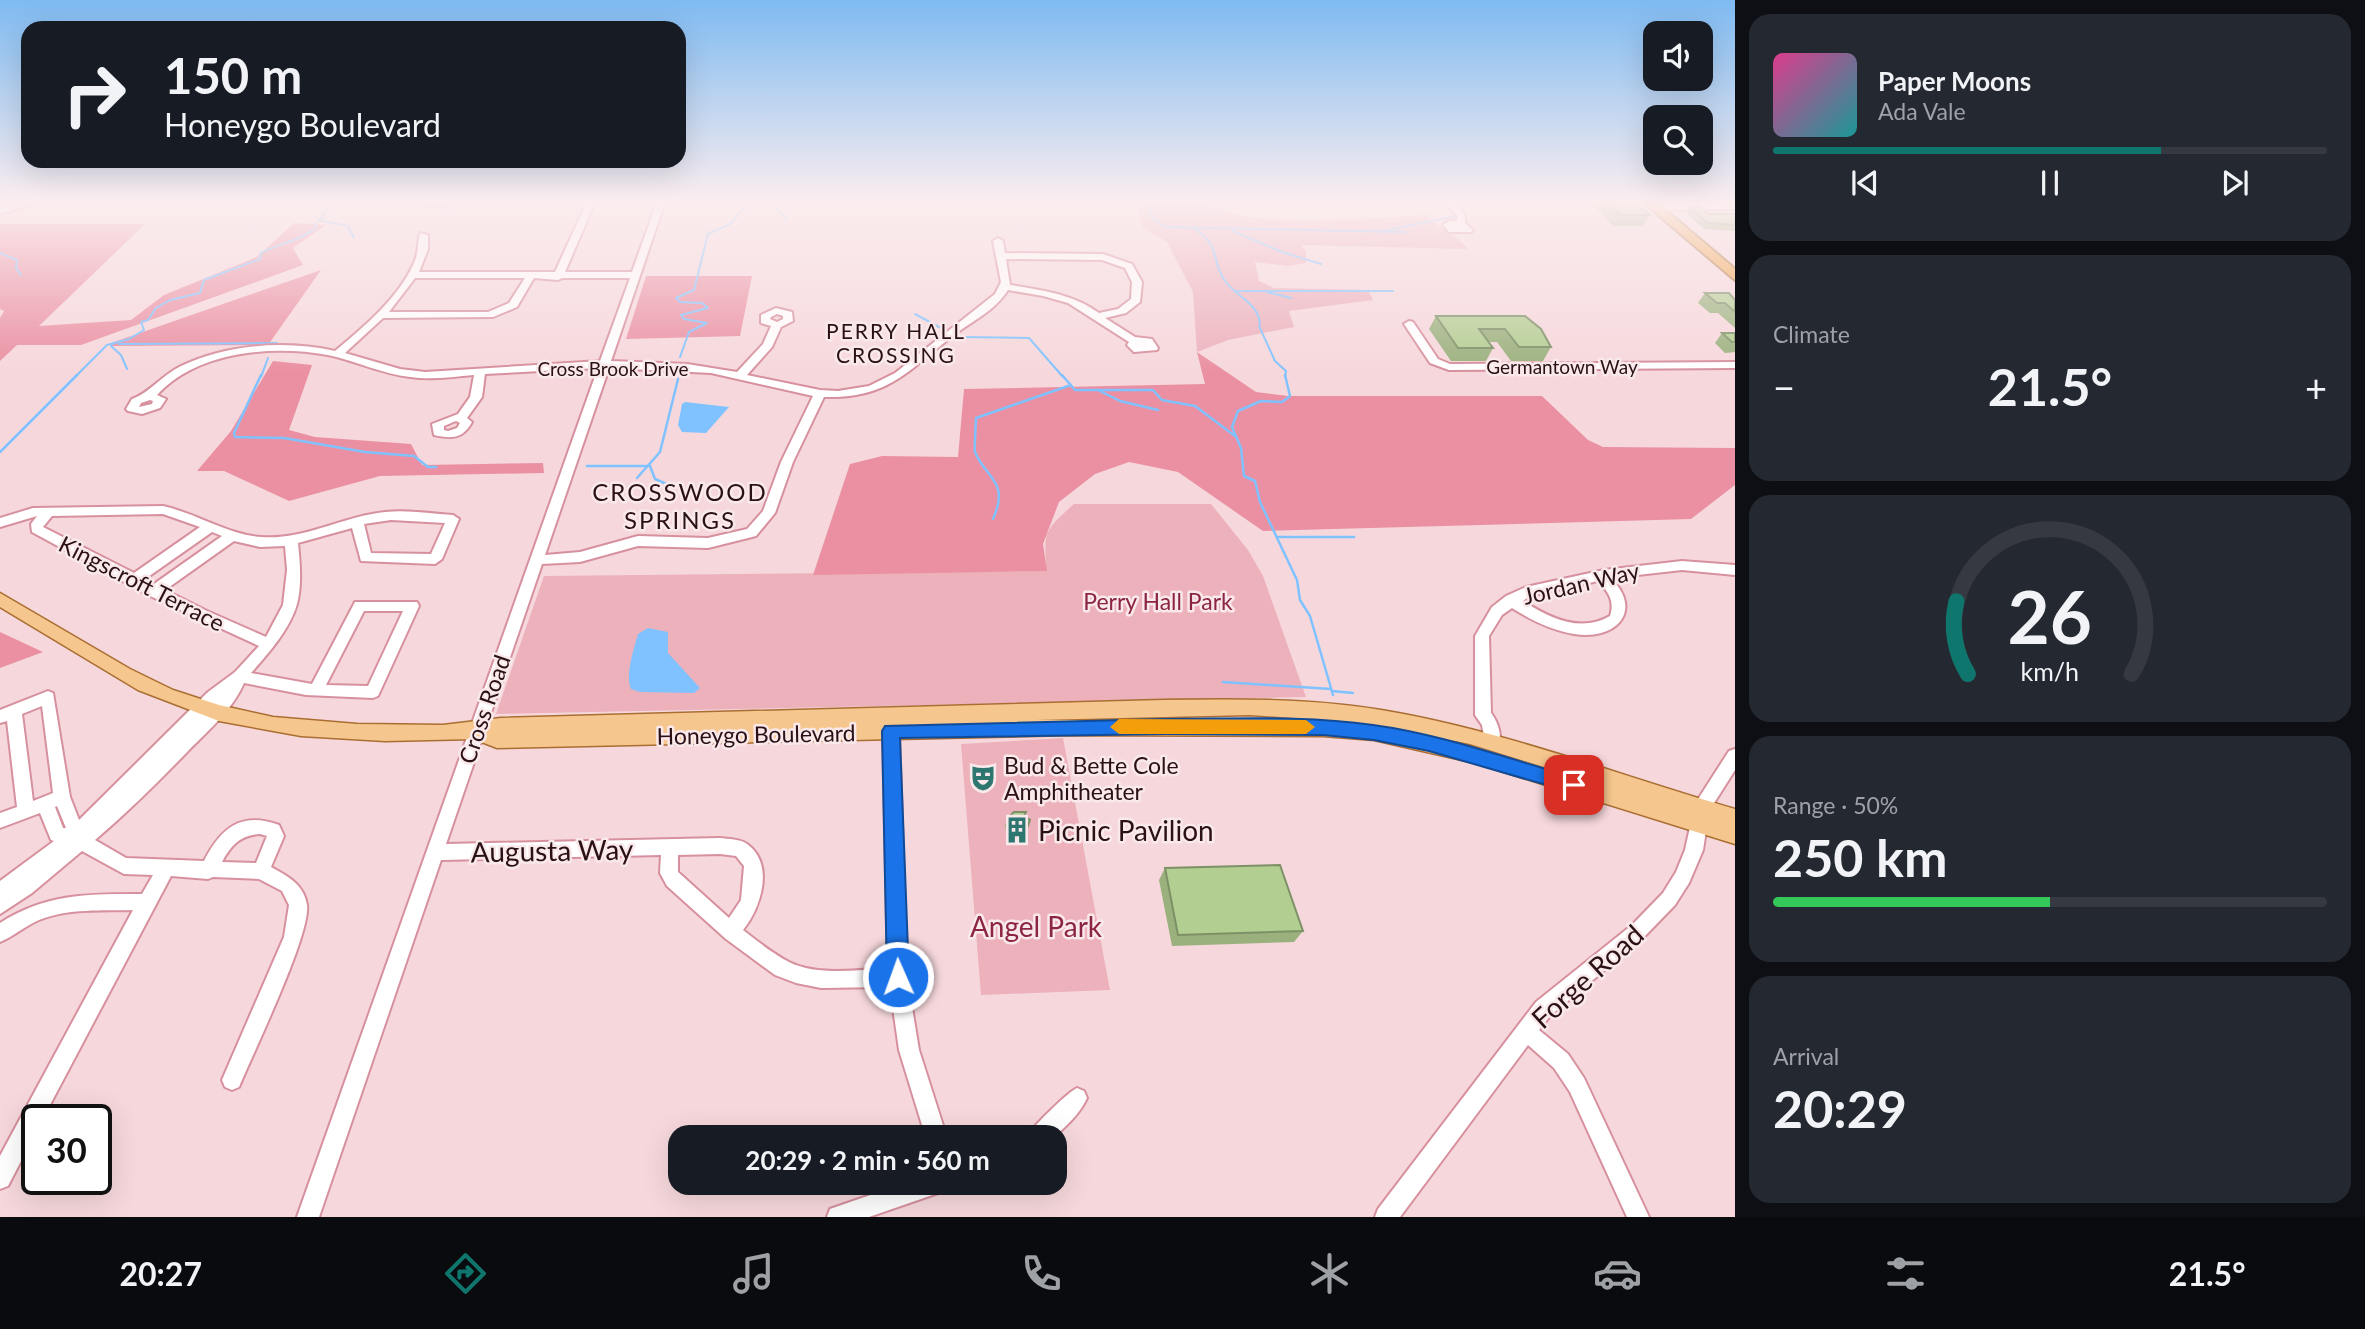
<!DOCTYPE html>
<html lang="en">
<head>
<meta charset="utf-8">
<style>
  body { margin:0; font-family:Lato,sans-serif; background:#242831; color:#f1f3f6; height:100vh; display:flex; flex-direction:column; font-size:26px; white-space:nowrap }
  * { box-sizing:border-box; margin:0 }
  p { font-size:23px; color:#9ea1a6 }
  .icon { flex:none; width:38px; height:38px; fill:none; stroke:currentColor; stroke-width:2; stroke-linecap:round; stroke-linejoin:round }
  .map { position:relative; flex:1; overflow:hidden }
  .drawer { display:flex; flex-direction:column; gap:14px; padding:14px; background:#0d0f14; width:630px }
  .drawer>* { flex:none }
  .banner { position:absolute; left:21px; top:21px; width:665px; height:147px; border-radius:21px; box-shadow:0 7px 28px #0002; background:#171b24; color:#f1f3f6; overflow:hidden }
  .tools { position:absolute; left:1643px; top:21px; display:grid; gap:14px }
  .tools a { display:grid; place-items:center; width:70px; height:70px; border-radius:14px; background:#171b24; box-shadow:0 7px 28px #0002; font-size:35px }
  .speed { position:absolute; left:21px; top:1104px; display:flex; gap:14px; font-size:35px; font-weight:700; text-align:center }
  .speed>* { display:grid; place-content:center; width:91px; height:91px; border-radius:50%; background:#171b24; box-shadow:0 7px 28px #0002; line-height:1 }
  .speed .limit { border:4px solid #111; border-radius:10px; background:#fff; color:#111 }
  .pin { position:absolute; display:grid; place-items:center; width:60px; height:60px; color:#fff; margin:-30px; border-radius:14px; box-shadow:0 4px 10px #0006 }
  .me { position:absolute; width:77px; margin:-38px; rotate:358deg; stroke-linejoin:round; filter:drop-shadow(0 0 5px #0008) }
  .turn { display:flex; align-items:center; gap:24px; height:147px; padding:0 28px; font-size:32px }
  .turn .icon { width:91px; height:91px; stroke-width:2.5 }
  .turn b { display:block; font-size:49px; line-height:60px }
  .big { font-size:52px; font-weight:700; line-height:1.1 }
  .drawer .card { flex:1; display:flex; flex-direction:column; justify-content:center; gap:10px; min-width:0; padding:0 24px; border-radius:21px; background:#242831 }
  .drawer .dial { align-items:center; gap:0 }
  .dial svg { height:182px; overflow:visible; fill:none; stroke:#363941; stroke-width:7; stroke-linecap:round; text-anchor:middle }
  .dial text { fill:#f1f3f6; stroke:none }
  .song { display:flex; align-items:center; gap:21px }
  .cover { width:84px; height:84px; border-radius:10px; background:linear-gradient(135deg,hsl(330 70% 55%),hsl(180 70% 35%)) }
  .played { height:7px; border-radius:4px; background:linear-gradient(90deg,#0f766e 70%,#363941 70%) }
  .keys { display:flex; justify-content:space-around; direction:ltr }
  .heat { display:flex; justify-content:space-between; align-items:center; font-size:38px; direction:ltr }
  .charge { height:10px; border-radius:5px; background:linear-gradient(90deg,#34c759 50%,#363941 0) }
  .trip { position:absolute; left:668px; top:1125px; width:399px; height:70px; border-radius:21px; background:#171b24; box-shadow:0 7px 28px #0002; font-weight:700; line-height:70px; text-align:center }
  .menu { display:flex; height:112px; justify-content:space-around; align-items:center; background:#090b0e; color:#9ea1a6 }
  .menu .icon { width:49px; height:49px }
  .menu .on { color:#0f766e }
  .menu b { font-size:32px; color:#f1f3f6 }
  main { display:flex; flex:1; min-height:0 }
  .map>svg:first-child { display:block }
  .green { fill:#ecb1bb }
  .forest { fill:#ea90a2 }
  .water { fill:#80c2ff }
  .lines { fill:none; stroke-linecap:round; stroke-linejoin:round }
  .stream-far1 { stroke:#80c2ff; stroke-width:2 }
  .stream { stroke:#80c2ff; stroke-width:2.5 }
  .minor-casing { stroke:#d7909d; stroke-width:4 }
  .major-casing { stroke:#aa6e32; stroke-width:3 }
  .highway-casing { stroke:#aa6e32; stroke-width:4 }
  .minor { fill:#fff; fill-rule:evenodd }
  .major { fill:#f5c68d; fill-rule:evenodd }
  .highway { fill:#efa041; fill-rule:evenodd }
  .wall { fill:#9ab17d }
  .shaded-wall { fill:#7d9066 }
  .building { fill:#b3ce91; stroke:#7d9066; stroke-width:2 }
  .route { fill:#1a73e8; stroke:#114b97; stroke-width:2 }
  .slow { fill:#f59e0b }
  .labels { text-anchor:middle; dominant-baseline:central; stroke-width:5; stroke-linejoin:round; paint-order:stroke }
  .far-street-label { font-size:19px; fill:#2b1116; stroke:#f9e9eb }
  .far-neighbourhood-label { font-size:21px; letter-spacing:2px; fill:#2b1116; stroke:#f9e9eb }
  .street-label { font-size:23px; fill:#2b1116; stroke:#f9e9eb }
  .park-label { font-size:23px; fill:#8c2443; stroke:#f9e9eb }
  .poi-label { font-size:23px; fill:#2b1116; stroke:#f9e9eb; text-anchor:start }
  .neighbourhood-label { font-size:24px; letter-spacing:2px; fill:#2b1116; stroke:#f9e9eb }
  .near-poi-label { font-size:28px; fill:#2b1116; stroke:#f9e9eb; text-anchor:start }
  .near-street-label { font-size:28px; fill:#2b1116; stroke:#f9e9eb }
  .near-park-label { font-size:28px; fill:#8c2443; stroke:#f9e9eb }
</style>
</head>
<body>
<main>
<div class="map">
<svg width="1735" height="1217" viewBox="0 0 1735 1217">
  <rect width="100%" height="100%" fill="#f6d8dc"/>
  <!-- green -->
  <g class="green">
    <path d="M1147,202H1209C1240,232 1381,217 1427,215C1439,230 1458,235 1468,249L1300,245L1306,251V263L1288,266L1255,262L1259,281L1274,288L1368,290L1373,300L1289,311L1294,327L1228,340L1197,352L1193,292L1167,242L1142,227L1137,208Z"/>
    <path d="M1074,504H1211L1248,550L1263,576L1306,697L496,714L544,576L1046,571C1045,530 1042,533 1074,504Z"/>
    <path d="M1063,738L1110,990L981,995L961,744Z"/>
  </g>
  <!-- forest -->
  <g class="forest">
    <path d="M294,223L326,225L293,248L303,265L81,345H17L0,361V318L4,311L0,309V224H145L39,326L131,320L164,295L257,257Z"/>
    <path d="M321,270L268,345L111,346L114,342Z"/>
    <path d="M646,276H752L740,336L626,339Z"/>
    <path d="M1197,352L1256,392L1288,396H1542L1588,440L1603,447L1735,448V485L1691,519L1263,531L1178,472L1129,462L1095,474L1059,502L1043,544L1047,571L813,575L850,464L882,456L958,457L964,389L1205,384Z"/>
    <path d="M273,361L312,365L289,430L315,437L411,444L422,465L543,463L544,473L380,476L289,501L224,471H197L231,431Z"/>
    <path d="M0,632L43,652L0,668Z"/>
  </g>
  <!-- water -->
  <g class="water">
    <path d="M685,402L729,407L706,433L682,432L678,425L682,404Z"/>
    <path d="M648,628L668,632V653L700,688L694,693L640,692L631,689C625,674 634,649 638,634Z"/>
  </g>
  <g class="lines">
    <!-- stream-far1 -->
    <g class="stream-far1">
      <path d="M770,202L787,219"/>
      <path d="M1148,202L1152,218L1166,227L1406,232"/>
      <path d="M334,203L410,204L452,209"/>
      <path d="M739,213L752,202"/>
      <path d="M319,219L324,217L322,213L334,207V203"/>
      <path d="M318,220L348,226L354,238"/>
      <path d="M1195,229C1223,249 1210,260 1225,281C1236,297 1258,302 1260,324"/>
      <path d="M1387,230L1457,216"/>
      <path d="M1233,231L1282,252L1321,264"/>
      <path d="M0,253L17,260L16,268L21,275"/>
      <path d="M1237,291H1393"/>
      <path d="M1267,292L1291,298"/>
      <path d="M915,314L939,327"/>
      <path d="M1259,326L1275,361L1286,371L1285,377"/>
      <path d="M962,337L1029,338L1063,377"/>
      <path d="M113,343L111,346L121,355L127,369"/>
      <path d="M119,344L277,343"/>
      <path d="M680,357L689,332L707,323L684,319L681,315L708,308L702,303L680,302L676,298L694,290L708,234L730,224L738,215"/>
      <path d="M75,377L107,345L129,339L144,330L141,322L148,320L156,308L170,300L200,293L204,280L260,259L261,253C279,243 300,241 316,228L315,223"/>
      <path d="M261,377L268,358"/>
    </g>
    <!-- stream -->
    <g class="stream">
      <path d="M261,375L234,433L235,437L284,438L365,452L414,456L428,467H436"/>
      <path d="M1062,375L1075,390H1153L1162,400L1195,406L1235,436"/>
      <path d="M1285,375L1290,396L1282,402L1261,401L1238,411L1232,427L1241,448L1244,476L1255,481L1260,502L1297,580L1300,600L1310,616L1333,695"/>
      <path d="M1098,390L1120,401L1158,410"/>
      <path d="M0,452L77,375"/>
      <path d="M587,466H650"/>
      <path d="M650,466L655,479L669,485"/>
      <path d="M637,478L660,452L678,379"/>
      <path d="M993,519C1010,481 986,479 975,452C974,448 976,425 976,418L1071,385"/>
      <path d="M1278,537H1354"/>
      <path d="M1223,682L1331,689"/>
      <path d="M1332,691L1353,693"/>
    </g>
    <!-- minor casing -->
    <g class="minor-casing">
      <g id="minor">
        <path d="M25,202H39L0,214V208Z"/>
        <path d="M587,202H595L565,272H632L657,202H665L611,361L687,364L737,372L763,344L771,326L761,323V315L776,308L792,312L793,321L781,327L772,347L747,375L820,390L838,391L869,386L895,373L995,294L1001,282L993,241L998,238L1003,241L1005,253L1103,254L1132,264L1142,282L1140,302L1126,313L1105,318L1135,337L1152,339L1158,348L1157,350L1134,352L1127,345L1129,342L1068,303L1043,296L1008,290C995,310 976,319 958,332C910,368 891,399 824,397L793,462L775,513L756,536L708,548L638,546L580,562L542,564L446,844L720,838C728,839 741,839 747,844C775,864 761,908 743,930C757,941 772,953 789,962C817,976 857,970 888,968L883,731L885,726L891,725L897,726L899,731L907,977L919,1050L947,1138H926L899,1050L890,987L821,988L796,983L775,975L726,939L667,886L660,873L661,855L441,860L319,1217H297L598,368L485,374L482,397L467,418L472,422C463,439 451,439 434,435L432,424L458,414L470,397L474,375C453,377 431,380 410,377C382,374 356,361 328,355C272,345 197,351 157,395L166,399L160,408L142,414L128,411L126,409L132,399C151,392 162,375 181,366C227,344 286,340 335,351C364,327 398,298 413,265C419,254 417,244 420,233L428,235V249L419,272H555ZM1006,259L1102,260L1125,268L1132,282L1131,299L1118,309L1099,313C1073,294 1042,290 1010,285ZM415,278H525L509,303L488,312H389ZM534,278L558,280L562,278H630L600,361L425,372L400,369L345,353L383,318L493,317L517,307ZM777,314L783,316V319L777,322L770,319L771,317ZM609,368L711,373L813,396L781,462L763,511L747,529L708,538L638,536L580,552L545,555ZM150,400L153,401L152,404L139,407L141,403ZM456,421L460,423L457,428L448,431L444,430V426ZM720,854L736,856L744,866L741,900L729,918L678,872V855Z"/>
        <path d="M1446,202H1455L1465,216V223L1473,230L1471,232H1449L1443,225L1449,221H1457V216Z"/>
        <path d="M1735,203V209L1655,210L1651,207L1655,204Z"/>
        <path d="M1409,321L1413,322L1438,359L1450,364L1735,362V368L1449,370L1430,363L1404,324Z"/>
        <path d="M163,506C196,513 228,535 261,537C300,540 334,521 372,514C398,508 426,513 453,515L459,519L442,559L435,564L361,561L352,528L298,543C300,563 302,585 297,604C290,629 268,654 251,673L312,684L355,602H417L419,606L378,696L373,698L306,695L244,683C232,710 210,729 189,750C159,781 128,812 95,840L126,858L204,861C221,828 241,811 279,825L284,836L271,867C287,876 304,884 307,905C311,934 253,1053 239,1087L232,1090L225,1087L222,1080L284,937L289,905L282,891L259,879L213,877L208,879L171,876L42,1120H37V1130L8,1186L0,1189V1156L133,910C102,911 69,908 39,920C25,926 14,936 0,942V923C47,893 89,894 142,894L153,875L124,874L82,851L32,893L0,914V881L54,841L51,840L40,813L0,828V813L17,807L7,721L0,723V710L48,691L53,693L70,797L79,820L208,692L235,672L259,646L148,595L32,532L31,524L37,516L0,527V518L33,508ZM163,514L200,527L134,573L43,527L52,516ZM391,520L445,523L431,554L371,553L364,524ZM212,532L222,536L154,584L145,579ZM234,541L260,547L285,546L287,570L283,605L266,637L207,611L165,590ZM364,611H403L368,686L326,685ZM42,706L53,793L33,801L22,714ZM57,806L66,828H63L55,807ZM260,834L267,836L256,863L222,862C231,845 241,835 260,834Z"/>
        <path d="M1682,561L1735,565V575L1682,570L1611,578C1645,613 1613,641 1574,634C1551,630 1531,620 1512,608L1502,615L1489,636L1491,713C1498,722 1503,737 1498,748L1492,750L1486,748L1482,725L1475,715V636L1492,607L1506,596L1526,587L1604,570ZM1598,581C1608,592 1615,600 1610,616C1580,633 1550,618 1523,601L1530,596Z"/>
        <path d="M1735,749V770L1709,811L1703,850L1689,883L1675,905L1644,937L1550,1016L1539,1030L1568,1054L1584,1078L1649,1217H1627L1570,1092L1554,1068L1528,1045L1400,1217H1375L1378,1209L1536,1002L1632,925L1663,893L1676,872L1685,850L1695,804L1729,751Z"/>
        <path d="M1077,1088L1084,1091L1087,1098C1080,1114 1066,1126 1053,1138H1026C1029,1130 1069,1091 1077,1088Z"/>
        <path d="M905,1183H947L944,1191L869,1217H827L830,1209Z"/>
      </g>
    </g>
    <!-- major casing -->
    <g class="major-casing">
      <path id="major" d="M0,593L130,669L173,690L219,705L273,717L357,724L443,725L501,718L1163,700C1236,699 1310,698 1381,710C1502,730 1618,775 1735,809V844L1475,763L1374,740L1323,736L1070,735L497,748L474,739L385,741L301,736L219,721L138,690L0,607ZM1250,715L1367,723L1323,720H1036ZM1377,725L1470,744L1589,781L1475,747Z"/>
    </g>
    <!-- highway casing -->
    <g class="highway-casing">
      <path id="highway" d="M1643,202H1656L1735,269V280Z"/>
    </g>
    <!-- minor -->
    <use href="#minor" class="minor"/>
    <!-- major -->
    <use href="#major" class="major"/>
    <!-- highway -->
    <use href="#highway" class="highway"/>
  </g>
  <!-- wall -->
  <g class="wall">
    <path d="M1590,202H1634L1650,215L1643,226H1613Z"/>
    <path d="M1690,207L1709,214H1735V231L1704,229L1686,213Z"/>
    <path d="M1705,293L1735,300V328L1718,313H1710L1698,303Z"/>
    <path d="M1436,316H1525L1551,347L1543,361H1511L1497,342H1489L1493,348L1486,361H1451L1429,329Z"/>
    <path d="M1722,333H1735V352L1725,353L1715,343Z"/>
    <path d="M1024,816L1030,820L1025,837H1018L1013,833L1007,836L1005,825L1007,819Z"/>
    <path d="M1165,868L1303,931L1294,942L1172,946L1159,880Z"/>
  </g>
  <!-- shaded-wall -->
  <path class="shaded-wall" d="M1014,827L1013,833L1007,836L1008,830Z"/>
  <!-- building -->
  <g class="building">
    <path d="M1607,202H1634L1650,215H1620Z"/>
    <path d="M1690,207H1701L1709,214H1735V225L1708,223Z"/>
    <path d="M1705,293H1729L1735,300V312L1725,303H1717Z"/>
    <path d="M1436,316H1525L1541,329L1551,347H1519L1505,329H1479L1493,348H1458Z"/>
    <path d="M1722,333H1735V342H1732Z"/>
    <path d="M1014,812H1026L1024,816L1030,820L1026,831H1019L1014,827L1008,830L1007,819Z"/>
    <path d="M1280,865L1303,931L1178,935L1165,868Z"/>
  </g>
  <!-- sky -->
  <linearGradient id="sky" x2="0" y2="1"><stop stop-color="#7ebaf1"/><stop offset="0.54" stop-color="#fbedef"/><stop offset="1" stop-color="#fbedef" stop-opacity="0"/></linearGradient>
  <rect width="1735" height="372" fill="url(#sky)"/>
  <!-- route -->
  <path class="route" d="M1166,719C1235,719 1305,715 1373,725C1441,734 1508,759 1574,777L1581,780L1584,785L1581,791L1574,793L1429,751L1374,740L1323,735L1166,734L900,738L909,977L905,984L898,987L890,984L887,977L882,731L885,726Z"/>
  <!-- slow -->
  <path class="slow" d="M1119,719L1306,720L1315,727L1306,734H1119L1110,727Z"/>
  <!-- icons -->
  <defs>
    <g id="theatre-bare" transform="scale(2.1)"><path d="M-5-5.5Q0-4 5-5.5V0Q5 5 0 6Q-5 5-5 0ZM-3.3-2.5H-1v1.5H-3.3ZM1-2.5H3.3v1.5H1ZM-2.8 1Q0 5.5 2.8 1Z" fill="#2e7670" stroke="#f9e9eb" stroke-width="2.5" paint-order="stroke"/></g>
    <g id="building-bare" transform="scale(2.1)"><path d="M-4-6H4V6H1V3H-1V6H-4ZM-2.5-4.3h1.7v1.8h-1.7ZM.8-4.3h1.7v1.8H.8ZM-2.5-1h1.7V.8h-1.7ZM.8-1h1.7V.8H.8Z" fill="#2e7670" stroke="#f9e9eb" stroke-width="2.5" paint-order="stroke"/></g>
  </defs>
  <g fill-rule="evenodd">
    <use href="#theatre-bare" x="983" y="778"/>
    <use href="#building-bare" x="1017" y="830"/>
  </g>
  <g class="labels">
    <!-- far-street labels -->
    <g class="far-street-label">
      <text x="1562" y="366">Germantown Way</text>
      <text x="613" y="368">Cross Brook Drive</text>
    </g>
    <!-- far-neighbourhood labels -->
    <g class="far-neighbourhood-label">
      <text x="896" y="330">PERRY HALL<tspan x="896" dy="24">CROSSING</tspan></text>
    </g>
    <!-- street labels -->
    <g class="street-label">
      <text transform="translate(142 583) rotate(27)">Kingscroft Terrace</text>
      <text transform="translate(1581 583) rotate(-13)">Jordan Way</text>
      <text transform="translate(484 709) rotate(-71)">Cross Road</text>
      <text transform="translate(756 734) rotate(-1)">Honeygo Boulevard</text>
    </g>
    <!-- park labels -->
    <g class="park-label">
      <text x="1158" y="601">Perry Hall Park</text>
    </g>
    <!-- poi labels -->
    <g class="poi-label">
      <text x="1004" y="765">Bud &amp; Bette Cole<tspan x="1004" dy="26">Amphitheater</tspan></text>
    </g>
    <!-- neighbourhood labels -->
    <g class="neighbourhood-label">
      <text x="680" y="491">CROSSWOOD<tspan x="680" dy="28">SPRINGS</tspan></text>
    </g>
    <!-- near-poi labels -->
    <g class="near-poi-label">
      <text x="1038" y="830">Picnic Pavilion</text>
    </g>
    <!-- near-street labels -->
    <g class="near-street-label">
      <text transform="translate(552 850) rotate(-1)">Augusta Way</text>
      <text transform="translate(1587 976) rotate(-42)">Forge Road</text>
    </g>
    <!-- near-park labels -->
    <g class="near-park-label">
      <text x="1036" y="926">Angel Park</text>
    </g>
  </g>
</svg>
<div class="tools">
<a><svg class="icon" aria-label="sound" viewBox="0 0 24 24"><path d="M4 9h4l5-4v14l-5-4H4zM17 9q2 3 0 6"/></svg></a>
<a><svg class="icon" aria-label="search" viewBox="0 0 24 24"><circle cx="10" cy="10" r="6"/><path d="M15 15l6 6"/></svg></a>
</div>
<div class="speed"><div class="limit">30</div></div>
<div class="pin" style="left:1574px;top:785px;background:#d93025"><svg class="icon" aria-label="arrive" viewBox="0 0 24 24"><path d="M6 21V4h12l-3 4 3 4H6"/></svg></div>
<svg class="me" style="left:898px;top:977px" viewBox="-20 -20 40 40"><circle r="17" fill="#1a73e8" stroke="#fff" stroke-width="3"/><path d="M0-11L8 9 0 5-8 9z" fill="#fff"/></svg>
<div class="trip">20:29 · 2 min · 560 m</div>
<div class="banner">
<div class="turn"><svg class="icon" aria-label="right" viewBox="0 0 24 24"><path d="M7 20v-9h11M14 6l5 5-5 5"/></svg><div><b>150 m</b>Honeygo Boulevard</div></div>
</div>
</div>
<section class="drawer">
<div class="card">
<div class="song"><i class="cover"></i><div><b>Paper Moons</b><p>Ada Vale</p></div></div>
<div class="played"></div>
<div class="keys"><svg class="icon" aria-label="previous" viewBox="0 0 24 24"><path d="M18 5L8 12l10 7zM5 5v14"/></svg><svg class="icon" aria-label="pause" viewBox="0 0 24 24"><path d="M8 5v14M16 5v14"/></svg><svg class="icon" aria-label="next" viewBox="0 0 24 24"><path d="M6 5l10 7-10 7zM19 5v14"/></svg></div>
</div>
<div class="card"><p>Climate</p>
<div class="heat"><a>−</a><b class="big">21.5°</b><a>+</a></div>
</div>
<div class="card dial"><svg viewBox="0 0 100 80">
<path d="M14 69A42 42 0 1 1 86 69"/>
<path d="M14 69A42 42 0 0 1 9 37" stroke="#0f766e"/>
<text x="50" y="56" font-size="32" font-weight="700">26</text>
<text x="50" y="72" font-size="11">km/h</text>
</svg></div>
<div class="card"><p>Range · 50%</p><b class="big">250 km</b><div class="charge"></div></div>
<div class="card"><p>Arrival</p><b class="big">20:29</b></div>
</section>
</main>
<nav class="menu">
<b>20:27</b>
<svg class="icon on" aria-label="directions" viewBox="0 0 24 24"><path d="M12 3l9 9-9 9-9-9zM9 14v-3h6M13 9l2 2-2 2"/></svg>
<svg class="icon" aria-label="music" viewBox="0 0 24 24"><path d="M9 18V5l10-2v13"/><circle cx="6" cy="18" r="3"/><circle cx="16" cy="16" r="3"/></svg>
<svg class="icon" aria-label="phone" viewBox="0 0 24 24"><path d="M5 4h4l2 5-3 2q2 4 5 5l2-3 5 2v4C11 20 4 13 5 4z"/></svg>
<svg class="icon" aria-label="climate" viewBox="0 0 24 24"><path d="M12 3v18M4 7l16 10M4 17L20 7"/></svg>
<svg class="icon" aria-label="car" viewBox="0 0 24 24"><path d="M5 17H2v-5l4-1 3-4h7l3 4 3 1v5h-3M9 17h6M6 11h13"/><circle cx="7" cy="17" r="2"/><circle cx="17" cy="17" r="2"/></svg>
<svg class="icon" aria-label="filters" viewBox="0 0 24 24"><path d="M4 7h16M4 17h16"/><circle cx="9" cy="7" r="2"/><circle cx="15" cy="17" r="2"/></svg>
<b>21.5°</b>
</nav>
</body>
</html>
